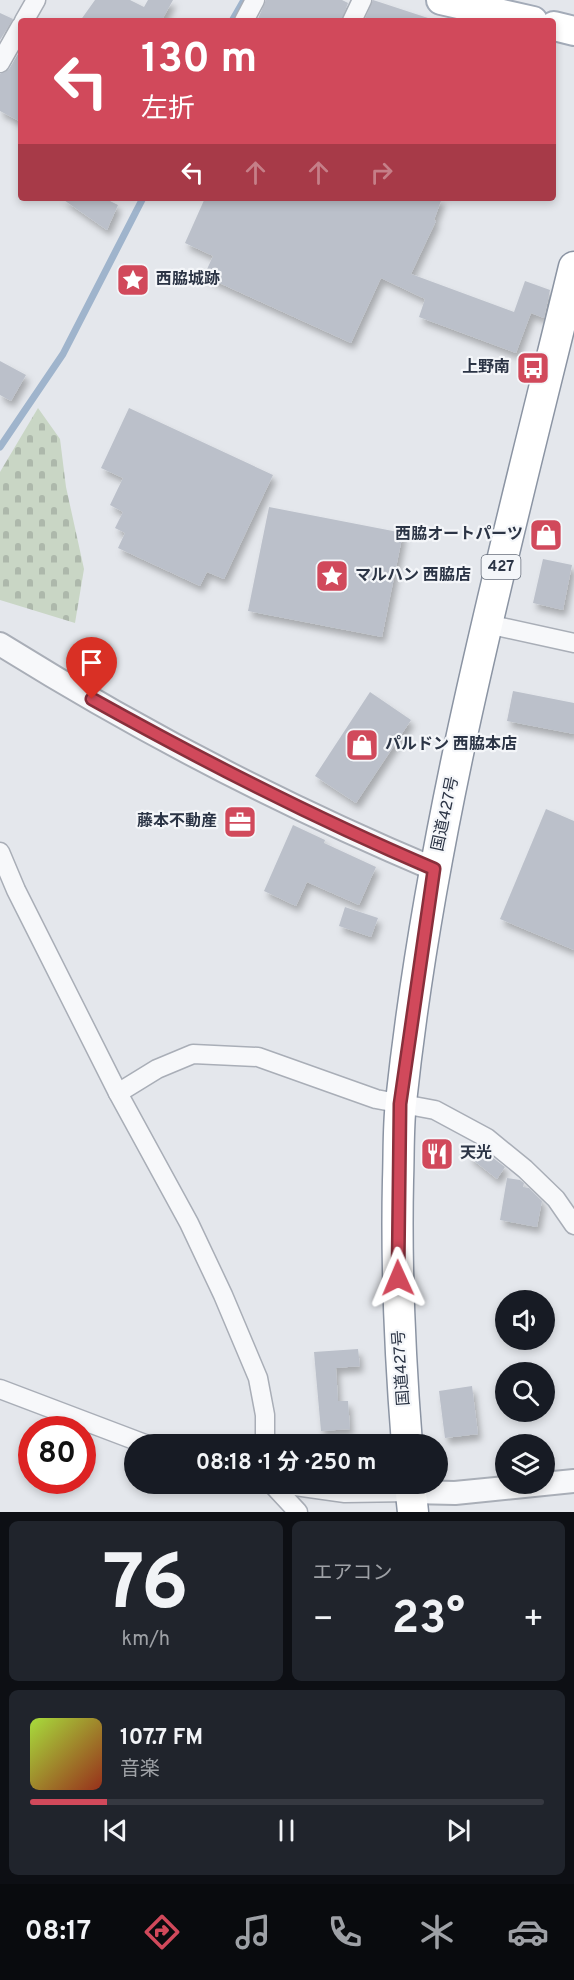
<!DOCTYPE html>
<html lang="ja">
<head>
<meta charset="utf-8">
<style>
  body { margin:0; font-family:Overpass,"Noto Sans JP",sans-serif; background:#20242c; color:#f1f3f6; height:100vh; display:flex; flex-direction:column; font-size:22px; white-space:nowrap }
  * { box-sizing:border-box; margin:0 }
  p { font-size:20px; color:#9ea1a6 }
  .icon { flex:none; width:33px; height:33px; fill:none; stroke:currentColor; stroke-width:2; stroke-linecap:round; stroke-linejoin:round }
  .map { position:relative; height:1512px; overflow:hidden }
  .side { display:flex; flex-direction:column; gap:9px; padding:9px; background:#0d0f14; flex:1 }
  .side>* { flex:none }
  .top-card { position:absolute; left:18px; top:18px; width:538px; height:183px; border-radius:6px; box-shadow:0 3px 9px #0003; background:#d1495b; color:#fff; overflow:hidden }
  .controls { position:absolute; left:495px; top:1290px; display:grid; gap:12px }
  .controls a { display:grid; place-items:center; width:60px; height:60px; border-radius:50%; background:#171b24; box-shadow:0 3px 9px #0003; font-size:30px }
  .speed { position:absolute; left:18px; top:1416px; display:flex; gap:12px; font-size:30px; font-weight:700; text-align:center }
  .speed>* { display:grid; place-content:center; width:78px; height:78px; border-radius:50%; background:#171b24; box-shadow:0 3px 9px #0003; line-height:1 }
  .speed .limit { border:9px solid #d22; background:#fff; color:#111 }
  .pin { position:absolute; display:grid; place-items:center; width:51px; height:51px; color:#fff; margin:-62px -26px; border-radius:50% 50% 50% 0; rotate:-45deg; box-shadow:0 0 6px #0007 }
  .pin .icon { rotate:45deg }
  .me { position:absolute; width:66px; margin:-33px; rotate:359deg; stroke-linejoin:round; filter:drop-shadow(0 0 4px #0008) }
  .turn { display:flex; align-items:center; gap:21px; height:126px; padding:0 24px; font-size:27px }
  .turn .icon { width:78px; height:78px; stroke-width:2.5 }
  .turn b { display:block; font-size:42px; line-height:51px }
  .lanes { display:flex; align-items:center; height:57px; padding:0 24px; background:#0003; justify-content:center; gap:30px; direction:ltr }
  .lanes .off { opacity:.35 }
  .big { font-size:45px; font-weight:700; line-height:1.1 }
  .side .widget { flex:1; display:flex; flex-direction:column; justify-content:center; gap:9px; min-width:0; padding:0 21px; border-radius:9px; background:#20242c }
  .side .dial { align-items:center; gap:0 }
  .dial b { font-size:78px; line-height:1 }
  .song { display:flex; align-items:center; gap:18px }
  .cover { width:72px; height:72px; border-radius:9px; background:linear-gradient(135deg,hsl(80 70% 55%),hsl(10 70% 35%)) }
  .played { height:6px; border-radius:3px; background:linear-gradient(90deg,#d1495b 15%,#363941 15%) }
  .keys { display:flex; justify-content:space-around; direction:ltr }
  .heat { display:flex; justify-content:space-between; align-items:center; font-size:33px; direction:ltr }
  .side .tiles { flex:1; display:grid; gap:9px; grid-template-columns:1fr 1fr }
  .widget:last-child { grid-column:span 2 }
  .trip { position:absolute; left:124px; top:1434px; width:324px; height:60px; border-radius:30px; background:#171b24; box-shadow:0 3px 9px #0003; font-weight:700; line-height:60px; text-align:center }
  .tab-bar { display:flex; height:96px; justify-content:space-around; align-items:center; background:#090b0e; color:#9ea1a6 }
  .tab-bar .icon { width:42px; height:42px }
  .tab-bar .on { color:#d1495b }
  .tab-bar b { font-size:27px; color:#f1f3f6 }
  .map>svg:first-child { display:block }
  .cemetery { fill:url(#cemetery-stones) }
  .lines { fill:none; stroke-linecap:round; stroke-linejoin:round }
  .stream { stroke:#9fb4cc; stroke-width:7 }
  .building { fill:#bbc0ca; filter:url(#shadow) }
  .minor-casing { stroke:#a9aeb7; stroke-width:21 }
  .tertiary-casing { stroke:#a9aeb7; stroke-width:26 }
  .primary-casing { stroke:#a3abb8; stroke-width:32 }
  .trunk-casing { stroke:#8b94a3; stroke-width:33 }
  .minor { stroke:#f7f8fa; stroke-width:18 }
  .tertiary { stroke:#f7f8fa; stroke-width:22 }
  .primary { stroke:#fff; stroke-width:28 }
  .trunk { stroke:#fff; stroke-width:30 }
  .route-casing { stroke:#882f3b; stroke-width:15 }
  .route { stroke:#d1495b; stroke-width:10 }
  .labels { text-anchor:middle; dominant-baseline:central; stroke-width:4.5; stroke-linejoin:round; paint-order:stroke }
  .shield { fill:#f4f6f9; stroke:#676e7b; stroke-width:1.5 }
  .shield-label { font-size:15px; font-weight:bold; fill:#2b3445 }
  .poi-label { font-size:16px; font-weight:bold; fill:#2b3445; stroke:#f4f6f9; text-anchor:start }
  .street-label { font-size:16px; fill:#2b3445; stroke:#f4f6f9 }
</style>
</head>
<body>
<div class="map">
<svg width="574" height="1512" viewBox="0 0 574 1512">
  <defs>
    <pattern id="cemetery-stones" width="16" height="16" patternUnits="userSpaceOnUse" patternTransform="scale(1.5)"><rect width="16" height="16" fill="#c9d6c5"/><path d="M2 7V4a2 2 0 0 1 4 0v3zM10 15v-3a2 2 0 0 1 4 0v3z" fill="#adb8ab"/></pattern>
    <filter id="shadow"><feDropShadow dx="3.5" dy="6" stdDeviation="3" flood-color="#0004"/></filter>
  </defs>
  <rect width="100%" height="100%" fill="#e4e7ec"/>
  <!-- cemetery -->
  <path class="cemetery" d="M38,408L60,439L66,487L84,569L75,623L0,600V472Z"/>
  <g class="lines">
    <!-- stream -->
    <g class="stream">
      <path d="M232,21L244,0"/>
      <path d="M0,447L63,354L143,198"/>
    </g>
  </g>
  <!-- building -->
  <g class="building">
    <path d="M95,0H130L144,7L148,0H173L163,18L169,21H80Z"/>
    <path d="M266,0H342L348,3L341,21H257Z"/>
    <path d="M373,0L428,18V21H364Z"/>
    <path d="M0,13L13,19L0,40Z"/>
    <path d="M21,49V122L0,111V74L9,69Z"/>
    <path d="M61,198H104L118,205L107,230Z"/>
    <path d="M205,198H442L434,220L436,221L411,274L514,312L525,281L550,290L544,318L531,313L516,353L419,317L425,299L381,278L351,343L204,276L213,256L185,243Z"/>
    <path d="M0,361L26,375L11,401L0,395Z"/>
    <path d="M129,408L273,475L224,579L207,572L200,586L118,548L125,533L115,528L123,512L110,505L123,478L101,468Z"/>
    <path d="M269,507L403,533L382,637L248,611Z"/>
    <path d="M543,559L572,565L563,610L533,603Z"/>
    <path d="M513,691L574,703V734L507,721Z"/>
    <path d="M370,692L411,720L356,803L315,776Z"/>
    <path d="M546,809L574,821V950L500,919Z"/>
    <path d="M293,825L325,840L324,843L376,867L359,905L307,882L296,906L264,891Z"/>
    <path d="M345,907L378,918L371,937L339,926Z"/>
    <path d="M476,1145L505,1167L497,1179L468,1156Z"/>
    <path d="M507,1178L520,1180L524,1183L523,1187L529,1188L542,1201L537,1227L500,1220Z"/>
    <path d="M358,1349L360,1366L336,1368L338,1401H348L350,1429L321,1431L314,1352Z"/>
    <path d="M472,1386L478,1434L445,1438L439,1391Z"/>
  </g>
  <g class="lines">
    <!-- minor casing -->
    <g class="minor-casing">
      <g id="minor">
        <path d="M24,21L36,0"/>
        <path d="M244,21L255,0"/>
        <path d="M352,21L362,0"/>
        <path d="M0,63L21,26"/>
        <path d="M487,624L574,643"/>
        <path d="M0,852L16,890L118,1093L189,1223L223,1295L258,1378L265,1415V1444"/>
        <path d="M118,1093L157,1069L193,1054L258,1057L376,1099L435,1110L487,1138L525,1169L556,1199L574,1225"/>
        <path d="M0,1389L145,1444"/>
        <path d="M272,1484L298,1512"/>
        <path d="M281,1484L345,1493L411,1492"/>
      </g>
    </g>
    <!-- tertiary casing -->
    <g class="tertiary-casing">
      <g id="tertiary">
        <path d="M0,644C138,730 284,806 434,869"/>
        <path d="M411,1492L455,1493L574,1481"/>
      </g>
    </g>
    <!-- primary casing -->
    <g class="primary-casing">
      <g id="primary">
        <path d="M441,0L533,21"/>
        <path d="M554,26L574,31"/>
      </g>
    </g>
    <!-- trunk casing -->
    <g class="trunk-casing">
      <g id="trunk">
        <path d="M407,1444C400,1356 396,1269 398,1180C399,1154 398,1128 401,1102C431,819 507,543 574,267"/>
        <path d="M410,1484L413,1512"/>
      </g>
    </g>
    <!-- minor -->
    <use href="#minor" class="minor"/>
    <!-- tertiary -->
    <use href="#tertiary" class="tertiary"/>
    <!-- primary -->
    <use href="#primary" class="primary"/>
    <!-- trunk -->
    <use href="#trunk" class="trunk"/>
  </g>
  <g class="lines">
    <!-- route casing -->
    <g class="route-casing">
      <path id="route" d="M92,699C203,761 316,819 434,869L400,1104L398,1278"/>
    </g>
    <!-- route -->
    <use href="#route" class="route"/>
  </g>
  <!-- icons -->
  <defs>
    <g id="sight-square" transform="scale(1.725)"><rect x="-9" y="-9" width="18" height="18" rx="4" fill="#d1495b" stroke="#f4f6f9"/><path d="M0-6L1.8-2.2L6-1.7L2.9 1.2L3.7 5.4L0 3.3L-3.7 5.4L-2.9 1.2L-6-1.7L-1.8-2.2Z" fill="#fff"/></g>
    <g id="bus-square" transform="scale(1.725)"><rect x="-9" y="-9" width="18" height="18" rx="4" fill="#d1495b" stroke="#f4f6f9"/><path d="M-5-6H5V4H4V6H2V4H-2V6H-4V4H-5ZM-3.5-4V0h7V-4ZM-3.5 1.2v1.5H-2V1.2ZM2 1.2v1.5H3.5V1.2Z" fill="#fff"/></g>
    <g id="shop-square" transform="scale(1.725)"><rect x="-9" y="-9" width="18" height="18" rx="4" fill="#d1495b" stroke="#f4f6f9"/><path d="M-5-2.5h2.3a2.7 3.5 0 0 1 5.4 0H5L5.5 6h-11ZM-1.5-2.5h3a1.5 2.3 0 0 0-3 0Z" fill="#fff"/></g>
    <g id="office-square" transform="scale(1.725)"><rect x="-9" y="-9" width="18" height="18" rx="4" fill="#d1495b" stroke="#f4f6f9"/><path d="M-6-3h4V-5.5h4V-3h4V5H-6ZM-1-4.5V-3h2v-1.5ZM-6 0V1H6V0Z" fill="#fff"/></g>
    <g id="restaurant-square" transform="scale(1.725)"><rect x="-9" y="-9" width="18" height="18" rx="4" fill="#d1495b" stroke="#f4f6f9"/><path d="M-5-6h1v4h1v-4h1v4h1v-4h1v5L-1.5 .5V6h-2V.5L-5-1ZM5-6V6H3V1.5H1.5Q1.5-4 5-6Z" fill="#fff"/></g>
  </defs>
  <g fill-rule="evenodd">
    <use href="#sight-square" x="133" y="280"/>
    <use href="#bus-square" x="533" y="368"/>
    <use href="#shop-square" x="546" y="535"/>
    <use href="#sight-square" x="332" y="576"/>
    <use href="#shop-square" x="362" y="745"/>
    <use href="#office-square" x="240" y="822"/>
    <use href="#restaurant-square" x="437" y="1154"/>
  </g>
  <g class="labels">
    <!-- shield labels -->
    <rect class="shield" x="481.5" y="555" width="39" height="24" rx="4.5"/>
    <g class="shield-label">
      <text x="501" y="567">427</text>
    </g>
    <!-- poi labels -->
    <g class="poi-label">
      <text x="156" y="280">西脇城跡</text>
      <text x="510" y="368" text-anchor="end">上野南</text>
      <text x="523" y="535" text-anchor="end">西脇オートパーツ</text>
      <text x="355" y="576">マルハン 西脇店</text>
      <text x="385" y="745">パルドン 西脇本店</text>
      <text x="217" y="822" text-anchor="end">藤本不動産</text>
      <text x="460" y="1154">天光</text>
    </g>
    <!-- street labels -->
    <g class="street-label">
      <text transform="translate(446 814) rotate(-78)">国道427号</text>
      <text transform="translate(402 1368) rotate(-94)">国道427号</text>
    </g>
  </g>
</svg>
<div class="controls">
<a><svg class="icon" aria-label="sound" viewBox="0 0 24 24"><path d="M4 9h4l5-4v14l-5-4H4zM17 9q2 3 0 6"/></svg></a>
<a><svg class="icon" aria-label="search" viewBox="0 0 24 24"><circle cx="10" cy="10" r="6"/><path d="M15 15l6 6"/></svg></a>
<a><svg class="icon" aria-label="layers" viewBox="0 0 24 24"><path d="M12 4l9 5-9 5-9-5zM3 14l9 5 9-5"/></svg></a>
</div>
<div class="speed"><div class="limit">80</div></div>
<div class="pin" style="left:92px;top:699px;background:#d93025"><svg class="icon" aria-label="arrive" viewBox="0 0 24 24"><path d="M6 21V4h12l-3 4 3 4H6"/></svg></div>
<svg class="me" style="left:398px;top:1278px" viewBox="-20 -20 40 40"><path d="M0-17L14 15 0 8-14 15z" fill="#d1495b" stroke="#fff" stroke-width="4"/></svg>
<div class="trip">08:18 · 1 分 · 250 m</div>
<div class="top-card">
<div class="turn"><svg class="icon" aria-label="left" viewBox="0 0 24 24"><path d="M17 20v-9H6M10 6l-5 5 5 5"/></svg><div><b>130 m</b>左折</div></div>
<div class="lanes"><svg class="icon" aria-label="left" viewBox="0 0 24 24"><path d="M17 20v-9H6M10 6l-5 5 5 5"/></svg><svg class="icon off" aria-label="ahead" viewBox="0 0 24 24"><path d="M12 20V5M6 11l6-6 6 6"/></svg><svg class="icon off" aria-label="ahead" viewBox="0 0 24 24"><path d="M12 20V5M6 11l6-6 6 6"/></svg><svg class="icon off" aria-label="right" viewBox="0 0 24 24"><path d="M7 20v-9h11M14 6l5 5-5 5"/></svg></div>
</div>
</div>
<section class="side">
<div class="tiles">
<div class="widget dial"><b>76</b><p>km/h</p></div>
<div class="widget"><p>エアコン</p>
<div class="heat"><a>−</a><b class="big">23°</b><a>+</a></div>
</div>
<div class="widget">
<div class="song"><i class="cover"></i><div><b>107.7 FM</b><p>音楽</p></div></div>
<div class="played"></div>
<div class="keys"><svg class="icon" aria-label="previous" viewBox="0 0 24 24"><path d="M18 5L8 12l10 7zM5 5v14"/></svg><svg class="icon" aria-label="pause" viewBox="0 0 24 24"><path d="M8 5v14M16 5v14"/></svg><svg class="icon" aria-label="next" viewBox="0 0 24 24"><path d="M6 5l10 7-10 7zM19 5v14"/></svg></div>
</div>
</div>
</section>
<nav class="tab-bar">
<b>08:17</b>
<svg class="icon on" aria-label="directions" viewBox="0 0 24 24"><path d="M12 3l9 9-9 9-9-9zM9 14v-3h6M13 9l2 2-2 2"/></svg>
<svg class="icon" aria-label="music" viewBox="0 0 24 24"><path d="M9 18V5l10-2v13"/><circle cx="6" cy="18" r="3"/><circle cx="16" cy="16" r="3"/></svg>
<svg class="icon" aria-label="phone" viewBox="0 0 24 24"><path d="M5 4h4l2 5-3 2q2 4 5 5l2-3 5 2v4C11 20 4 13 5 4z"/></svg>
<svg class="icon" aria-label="climate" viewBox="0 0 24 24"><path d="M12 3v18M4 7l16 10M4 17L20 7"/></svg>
<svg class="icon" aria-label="car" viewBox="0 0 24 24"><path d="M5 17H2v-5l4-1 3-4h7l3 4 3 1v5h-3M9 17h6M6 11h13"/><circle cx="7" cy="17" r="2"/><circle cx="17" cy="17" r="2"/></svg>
</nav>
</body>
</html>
